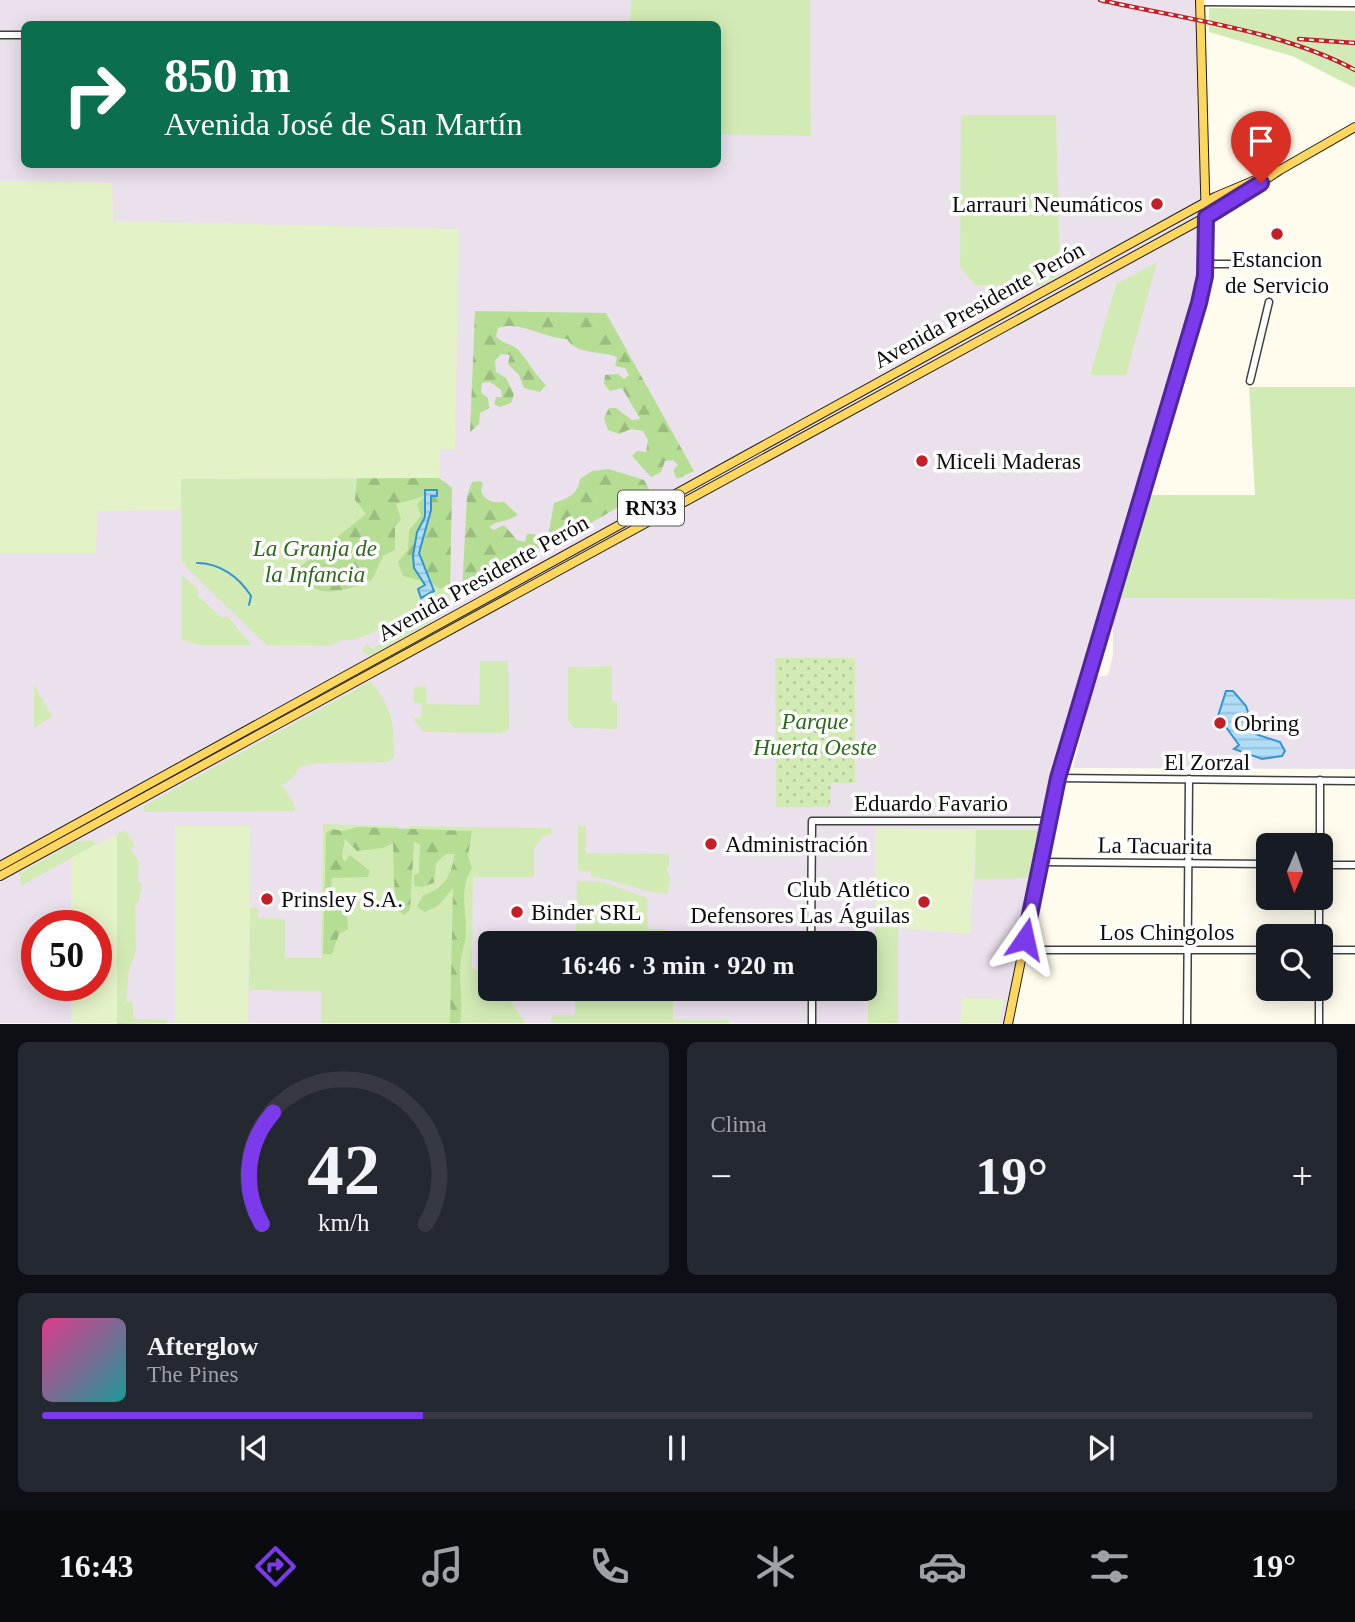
<!DOCTYPE html>
<html lang="es">
<head>
<meta charset="utf-8">
<style>
  body { margin:0; font-family:"Times New Roman",serif; background:#242831; color:#f1f3f6; height:100vh; display:flex; flex-direction:column; font-size:26px; white-space:nowrap }
  * { box-sizing:border-box; margin:0 }
  p { font-size:23px; color:#9ea1a6 }
  .icon { flex:none; width:38px; height:38px; fill:none; stroke:currentColor; stroke-width:2; stroke-linecap:round; stroke-linejoin:round }
  .map { position:relative; height:1024px; overflow:hidden }
  .drawer { display:flex; flex-direction:column; gap:18px; padding:18px; background:#0d0f14; flex:1 }
  .drawer>* { flex:none }
  .guide { position:absolute; left:21px; top:21px; width:700px; height:147px; border-radius:10px; box-shadow:0 4px 18px #0003; background:#0b6e4f; color:#fff; overflow:hidden }
  .needle { width:46px; rotate:182deg }
  .controls { position:absolute; left:1256px; top:833px; display:grid; gap:14px }
  .controls a { display:grid; place-items:center; width:77px; height:77px; border-radius:10px; background:#171b24; box-shadow:0 4px 18px #0003; font-size:35px }
  .speed { position:absolute; left:21px; top:910px; display:flex; gap:14px; font-size:35px; font-weight:700; text-align:center }
  .speed>* { display:grid; place-content:center; width:91px; height:91px; border-radius:50%; background:#171b24; box-shadow:0 4px 18px #0003; line-height:1 }
  .speed .limit { border:10px solid #d22; background:#fff; color:#111 }
  .pin { position:absolute; display:grid; place-items:center; width:60px; height:60px; color:#fff; margin:-72px -30px; border-radius:50% 50% 50% 0; rotate:-45deg; box-shadow:0 0 7px #0007 }
  .pin .icon { rotate:45deg }
  .me { position:absolute; width:77px; margin:-38px; rotate:11deg; stroke-linejoin:round; filter:drop-shadow(0 0 5px #0008) }
  .turn { display:flex; align-items:center; gap:24px; height:147px; padding:0 28px; font-size:32px }
  .turn .icon { width:91px; height:91px; stroke-width:2.5 }
  .turn b { display:block; font-size:49px; line-height:60px }
  .big { font-size:52px; font-weight:700; line-height:1.1 }
  .drawer .tile { flex:1; display:flex; flex-direction:column; justify-content:center; gap:10px; min-width:0; padding:0 24px; border-radius:10px; background:#242831 }
  .drawer .dial { align-items:center; gap:0 }
  .dial svg { height:182px; overflow:visible; fill:none; stroke:#363941; stroke-width:7; stroke-linecap:round; text-anchor:middle }
  .dial text { fill:#f1f3f6; stroke:none }
  .song { display:flex; align-items:center; gap:21px }
  .cover { width:84px; height:84px; border-radius:10px; background:linear-gradient(135deg,hsl(330 70% 55%),hsl(180 70% 35%)) }
  .played { height:7px; border-radius:4px; background:linear-gradient(90deg,#7c3aed 30%,#363941 30%) }
  .keys { display:flex; justify-content:space-around; direction:ltr }
  .heat { display:flex; justify-content:space-between; align-items:center; font-size:38px; direction:ltr }
  .drawer .tiles { flex:1; display:grid; gap:18px; grid-template-columns:1fr 1fr }
  .tile:last-child { grid-column:span 2 }
  .trip { position:absolute; left:478px; top:931px; width:399px; height:70px; border-radius:10px; background:#171b24; box-shadow:0 4px 18px #0003; font-weight:700; line-height:70px; text-align:center }
  .tabs { display:flex; height:112px; justify-content:space-around; align-items:center; background:#090b0e; color:#9ea1a6 }
  .tabs .icon { width:49px; height:49px }
  .tabs .on { color:#7c3aed }
  .tabs b { font-size:32px; color:#f1f3f6 }
  .map>svg:first-child { display:block }
  .industrial { fill:#ebe1ed; fill-rule:evenodd }
  .grass { fill:#d2ebb5 }
  .forest { fill:url(#forest-firs) }
  .garden { fill:url(#garden-dots) }
  .pitch { fill:#e4f2c8 }
  .water { fill:url(#water-rules); stroke:#3394d3; stroke-width:2 }
  .lines { fill:none; stroke-linecap:round; stroke-linejoin:round }
  .stream { stroke:#3394d3; stroke-width:2 }
  .minor-casing { stroke:#404040; stroke-width:9 }
  .major-casing { stroke:#1e1e1e; stroke-width:10 }
  .minor { stroke:#fff; stroke-width:6 }
  .major { stroke:#ffd75e; stroke-width:8 }
  .rail-casing { stroke:#c41f27; stroke-width:4.5 }
  .rail { stroke:#fff; stroke-width:2; stroke-dasharray:5; stroke-linecap:butt }
  .route-casing { stroke:#51269a; stroke-width:18 }
  .route { stroke:#7c3aed; stroke-width:12 }
  .poi-dot { fill:#c41f27; stroke:#fff; stroke-width:2.5 }
  .labels { text-anchor:middle; dominant-baseline:central; stroke-width:7; stroke-linejoin:round; paint-order:stroke }
  .shield { fill:#fff; stroke:#565656; stroke-width:2 }
  .shield-label { font-size:21px; font-weight:bold; fill:#0d0d0d }
  .poi-label { font-size:23px; fill:#0d0d0d; stroke:#fff; text-anchor:start }
  .street-label { font-size:23px; fill:#0d0d0d; stroke:#fff }
  .park-label { font-size:23px; font-style:italic; fill:#2b681b; stroke:#fff }
</style>
</head>
<body>
<div class="map">
<svg width="1355" height="1024" viewBox="0 0 1355 1024">
  <defs>
    <pattern id="forest-firs" width="22" height="20" patternUnits="userSpaceOnUse" patternTransform="scale(1.75)"><rect width="22" height="20" fill="#b5dd94"/><path d="M5 1l3.5 6h-7zM16 11l3.5 6h-7z" fill="#9abc7e"/></pattern>
    <pattern id="garden-dots" width="8" height="8" patternUnits="userSpaceOnUse" patternTransform="scale(1.75)"><rect width="8" height="8" fill="#d2ebb5"/><path d="M2 2h.1M6 6h.1" fill="none" stroke="#b3c89a" stroke-width="1.8" stroke-linecap="round"/></pattern>
    <pattern id="water-rules" width="6" height="5" patternUnits="userSpaceOnUse" patternTransform="scale(1.75)"><rect width="6" height="5" fill="#b0def9"/><path d="M0 2.5h6" fill="none" stroke="#96bdd4"/></pattern>
  </defs>
  <rect width="100%" height="100%" fill="#fffcee"/>
  <!-- industrial -->
  <g class="industrial">
    <path d="M0,0H1200L1205,276L1058,778L1008,1023H0ZM24,24H718V164H24ZM37,926H96V985H37ZM490,943H864V989H490Z"/>
    <path d="M1119,598L1355,599V769L1073,768L1096,677L1108,675L1113,655V619Z"/>
  </g>
  <!-- grass -->
  <g class="grass">
    <path d="M631,0H810L811,136L718,134V24H630Z"/>
    <path d="M1209,8L1355,11V88L1292,56L1209,32Z"/>
    <path d="M961,115H1056L1060,274L1039,286L975,285L960,267Z"/>
    <path d="M1157,262L1126,375H1090L1116,284Z"/>
    <path d="M1249,387H1355V599L1119,598L1151,495H1255Z"/>
    <path d="M439,478L452,488L450,603L444,608L421,607L368,635L353,640H342L330,646L266,645L186,567V563H182L181,479Z"/>
    <path d="M182,575L199,590L197,595L222,618L227,616L252,645H199L182,640Z"/>
    <path d="M424,613L432,621L370,656L362,651L367,643L371,649L423,622L420,615Z"/>
    <path d="M480,661H508L509,730L500,733L423,732L413,718H421L422,703H414L413,687L426,686L427,704L479,705Z"/>
    <path d="M612,666V701H617V729L575,728L568,721V667Z"/>
    <path d="M371,681C394,714 393,717 394,757L388,762L317,763L299,767L294,777L282,785L294,804L295,811L144,812V806Z"/>
    <path d="M34,684L52,717L34,728Z"/>
    <path d="M323,824L398,826L400,859H410L408,826L551,828L552,834L542,837L534,849V877H473L472,968L490,976V989H503L525,1023H321V991L249,990L250,908H258V918L285,919V958H321Z"/>
    <path d="M578,826H586V853L669,854V867L666,868L670,878L668,894C641,893 618,879 591,877V872L578,871Z"/>
    <path d="M125,830L135,846L131,849L139,862L138,883H143L138,903L135,904L136,952L129,970L126,1002H133V1019L167,1020V1023L117,1024V834Z"/>
    <path d="M976,830H1038L1028,878L975,879Z"/>
    <path d="M94,840L96,844L21,886L20,873L75,842Z"/>
    <path d="M577,881L604,882L647,898L648,929H665L668,943H576Z"/>
    <path d="M875,926L898,928V1023H868V968L865,967L864,943H858V933H875Z"/>
    <path d="M575,989H673V1020H729V1023H550L553,1015H575Z"/>
  </g>
  <!-- forest -->
  <g class="forest">
    <path d="M475,311L606,313L694,471L677,479L673,470L678,465L673,460L665,461L661,472L651,477L632,456L637,451L646,452L648,440L643,431L631,429L619,434L608,430L604,418L609,408H616L632,420L640,419L622,388L610,391L604,384L605,375L618,374L624,379L629,375L625,368L615,366L617,357C601,350 578,356 567,339C543,338 520,320 498,328L496,336C502,343 508,343 516,348C522,352 536,376 546,385L540,392L524,388L519,375L508,364L510,355L501,354L495,361L496,372L506,378L514,394L511,403L500,407L494,404L496,397H502L501,390L490,382L482,383L481,393L488,398L489,408L480,413L479,424L470,432Z"/>
    <path d="M609,469L644,480L649,489L584,527L560,536L549,531L554,503C568,498 578,495 580,479L592,471Z"/>
    <path d="M357,478H439L452,488L450,584L440,589L431,583L403,576L398,562L408,550L409,530L421,516L417,504L425,496L396,504L401,519L395,527V550L383,556L372,580C346,591 308,604 300,567L366,514L355,500Z"/>
    <path d="M480,481L483,483L481,491C486,502 493,503 504,502L518,515C508,522 498,520 489,527L494,530L504,525L517,540L525,542L527,534H534L543,546L501,570L495,566L477,572L473,587L462,594L467,496L472,482Z"/>
    <path d="M358,827L472,831L468,856L472,868C459,888 466,910 466,932C466,942 462,950 461,959C458,982 464,1001 460,1023H450L453,888L438,906L425,912L417,907L423,895C443,890 453,874 454,854H446L436,863L434,883L422,887L414,886V875L419,873L420,844L414,842L410,910L404,915L395,908L393,843L383,848L357,851L345,839L342,855L344,862L350,855L370,871L368,877L332,878L330,902L345,904L353,912L347,915L348,929L339,934L332,954H323L326,833L332,829L343,831Z"/>
  </g>
  <!-- garden -->
  <path class="garden" d="M775,658H855V783H831L830,807H776Z"/>
  <!-- pitch -->
  <g class="pitch">
    <path d="M0,181L112,183L113,221L459,229L455,449H440L439,478L181,479V510L97,511L96,553H0Z"/>
    <path d="M175,826H250L248,1023H175Z"/>
    <path d="M875,828L976,830L970,934L875,926Z"/>
    <path d="M117,834V1023H71V985H96V926H71V858Z"/>
    <path d="M962,998L1004,999L999,1023H960Z"/>
  </g>
  <!-- water -->
  <g class="water">
    <path d="M425,490H437V496H431V510L419,553L434,591L421,598L418,589L425,585L414,568L413,556L417,532L425,517Z"/>
    <path d="M1226,691H1233L1246,706L1255,734L1280,742L1285,751L1282,756L1262,759L1234,749L1239,745L1218,716Z"/>
  </g>
  <g class="lines">
    <!-- stream -->
    <path class="stream" d="M197,563C220,563 239,577 251,596L249,605"/>
    <!-- minor casing -->
    <g class="minor-casing">
      <g id="minor">
        <path d="M1200,2L1355,3"/>
        <path d="M0,35H24"/>
        <path d="M1206,264H1278"/>
        <path d="M1250,381L1269,302"/>
        <path d="M1058,778L1355,781"/>
        <path d="M1320,845V780"/>
        <path d="M1041,862L1269,864"/>
        <path d="M1321,865H1355"/>
        <path d="M1319,936V898"/>
        <path d="M811,943L812,821H1050"/>
        <path d="M1023,950H1269"/>
        <path d="M1321,950H1355"/>
        <path d="M812,989V1024"/>
        <path d="M1187,1024L1189,779"/>
        <path d="M1319,1024V989"/>
      </g>
    </g>
    <!-- major casing -->
    <g class="major-casing">
      <g id="major">
        <path d="M0,866L1215,197L1267,175"/>
        <path d="M0,876L1224,207L1280,170L1355,127"/>
        <path d="M1008,1024L1058,778L1205,276L1206,226L1200,0"/>
      </g>
    </g>
    <!-- minor -->
    <use href="#minor" class="minor"/>
    <!-- major -->
    <use href="#major" class="major"/>
    <!-- rail casing -->
    <g class="rail-casing">
      <g id="rail">
        <path d="M1100,0C1179,18 1284,31 1355,70"/>
        <path d="M1299,39L1355,43"/>
      </g>
    </g>
    <!-- rail -->
    <use href="#rail" class="rail"/>
  </g>
  <g class="lines">
    <!-- route casing -->
    <g class="route-casing">
      <path id="route" d="M1025,939L1058,778L1199,303L1205,276L1206,217L1261,183"/>
    </g>
    <!-- route -->
    <use href="#route" class="route"/>
  </g>
  <!-- markers -->
  <g class="poi-dot">
    <circle cx="1157" cy="204" r="7"/>
    <circle cx="1277" cy="234" r="7"/>
    <circle cx="922" cy="461" r="7"/>
    <circle cx="1220" cy="723" r="7"/>
    <circle cx="711" cy="844" r="7"/>
    <circle cx="267" cy="899" r="7"/>
    <circle cx="924" cy="902" r="7"/>
    <circle cx="517" cy="912" r="7"/>
  </g>
  <g class="labels">
    <!-- shield labels -->
    <rect class="shield" x="618" y="490.5" width="66" height="35" rx="5"/>
    <g class="shield-label">
      <text x="651" y="508">RN33</text>
    </g>
    <!-- poi labels -->
    <g class="poi-label">
      <text x="1143" y="204" text-anchor="end">Larrauri Neumáticos</text>
      <text x="1277" y="259" text-anchor="middle">Estancion<tspan x="1277" dy="26">de Servicio</tspan></text>
      <text x="936" y="461">Miceli Maderas</text>
      <text x="1234" y="723">Obring</text>
      <text x="725" y="844">Administración</text>
      <text x="910" y="889" text-anchor="end">Club Atlético<tspan x="910" dy="26">Defensores Las Águilas</tspan></text>
      <text x="281" y="899">Prinsley S.A.</text>
      <text x="531" y="912">Binder SRL</text>
    </g>
    <!-- street labels -->
    <g class="street-label">
      <text transform="translate(979 305) rotate(-29)">Avenida Presidente Perón</text>
      <text transform="translate(483 578) rotate(-29)">Avenida Presidente Perón</text>
      <text x="1207" y="762">El Zorzal</text>
      <text x="931" y="803">Eduardo Favario</text>
      <text transform="translate(1155 846) rotate(1)">La Tacuarita</text>
      <text x="1167" y="932">Los Chingolos</text>
    </g>
    <!-- park labels -->
    <g class="park-label">
      <text x="315" y="548">La Granja de<tspan x="315" dy="26">la Infancia</tspan></text>
      <text x="815" y="721">Parque<tspan x="815" dy="26">Huerta Oeste</tspan></text>
    </g>
  </g>
</svg>
<div class="controls">
<a><svg class="needle" viewBox="-14 -14 28 28"><path d="M0-13l5 13h-10z" fill="#e53935"/><path d="M0 13l5-13h-10z" fill="#9ea1a6"/></svg></a>
<a><svg class="icon" aria-label="search" viewBox="0 0 24 24"><circle cx="10" cy="10" r="6"/><path d="M15 15l6 6"/></svg></a>
</div>
<div class="speed"><div class="limit">50</div></div>
<div class="pin" style="left:1261px;top:183px;background:#d93025"><svg class="icon" aria-label="arrive" viewBox="0 0 24 24"><path d="M6 21V4h12l-3 4 3 4H6"/></svg></div>
<svg class="me" style="left:1025px;top:939px" viewBox="-20 -20 40 40"><path d="M0-17L14 15 0 8-14 15z" fill="#7c3aed" stroke="#fff" stroke-width="4"/></svg>
<div class="trip">16:46 · 3 min · 920 m</div>
<div class="guide">
<div class="turn"><svg class="icon" aria-label="right" viewBox="0 0 24 24"><path d="M7 20v-9h11M14 6l5 5-5 5"/></svg><div><b>850 m</b>Avenida José de San Martín</div></div>
</div>
</div>
<section class="drawer">
<div class="tiles">
<div class="tile dial"><svg viewBox="0 0 100 80">
<path d="M14 69A42 42 0 1 1 86 69"/>
<path d="M14 69A42 42 0 0 1 19 20" stroke="#7c3aed"/>
<text x="50" y="56" font-size="32" font-weight="700">42</text>
<text x="50" y="72" font-size="11">km/h</text>
</svg></div>
<div class="tile"><p>Clima</p>
<div class="heat"><a>−</a><b class="big">19°</b><a>+</a></div>
</div>
<div class="tile">
<div class="song"><i class="cover"></i><div><b>Afterglow</b><p>The Pines</p></div></div>
<div class="played"></div>
<div class="keys"><svg class="icon" aria-label="previous" viewBox="0 0 24 24"><path d="M18 5L8 12l10 7zM5 5v14"/></svg><svg class="icon" aria-label="pause" viewBox="0 0 24 24"><path d="M8 5v14M16 5v14"/></svg><svg class="icon" aria-label="next" viewBox="0 0 24 24"><path d="M6 5l10 7-10 7zM19 5v14"/></svg></div>
</div>
</div>
</section>
<nav class="tabs">
<b>16:43</b>
<svg class="icon on" aria-label="directions" viewBox="0 0 24 24"><path d="M12 3l9 9-9 9-9-9zM9 14v-3h6M13 9l2 2-2 2"/></svg>
<svg class="icon" aria-label="music" viewBox="0 0 24 24"><path d="M9 18V5l10-2v13"/><circle cx="6" cy="18" r="3"/><circle cx="16" cy="16" r="3"/></svg>
<svg class="icon" aria-label="phone" viewBox="0 0 24 24"><path d="M5 4h4l2 5-3 2q2 4 5 5l2-3 5 2v4C11 20 4 13 5 4z"/></svg>
<svg class="icon" aria-label="climate" viewBox="0 0 24 24"><path d="M12 3v18M4 7l16 10M4 17L20 7"/></svg>
<svg class="icon" aria-label="car" viewBox="0 0 24 24"><path d="M5 17H2v-5l4-1 3-4h7l3 4 3 1v5h-3M9 17h6M6 11h13"/><circle cx="7" cy="17" r="2"/><circle cx="17" cy="17" r="2"/></svg>
<svg class="icon" aria-label="filters" viewBox="0 0 24 24"><path d="M4 7h16M4 17h16"/><circle cx="9" cy="7" r="2"/><circle cx="15" cy="17" r="2"/></svg>
<b>19°</b>
</nav>
</body>
</html>
